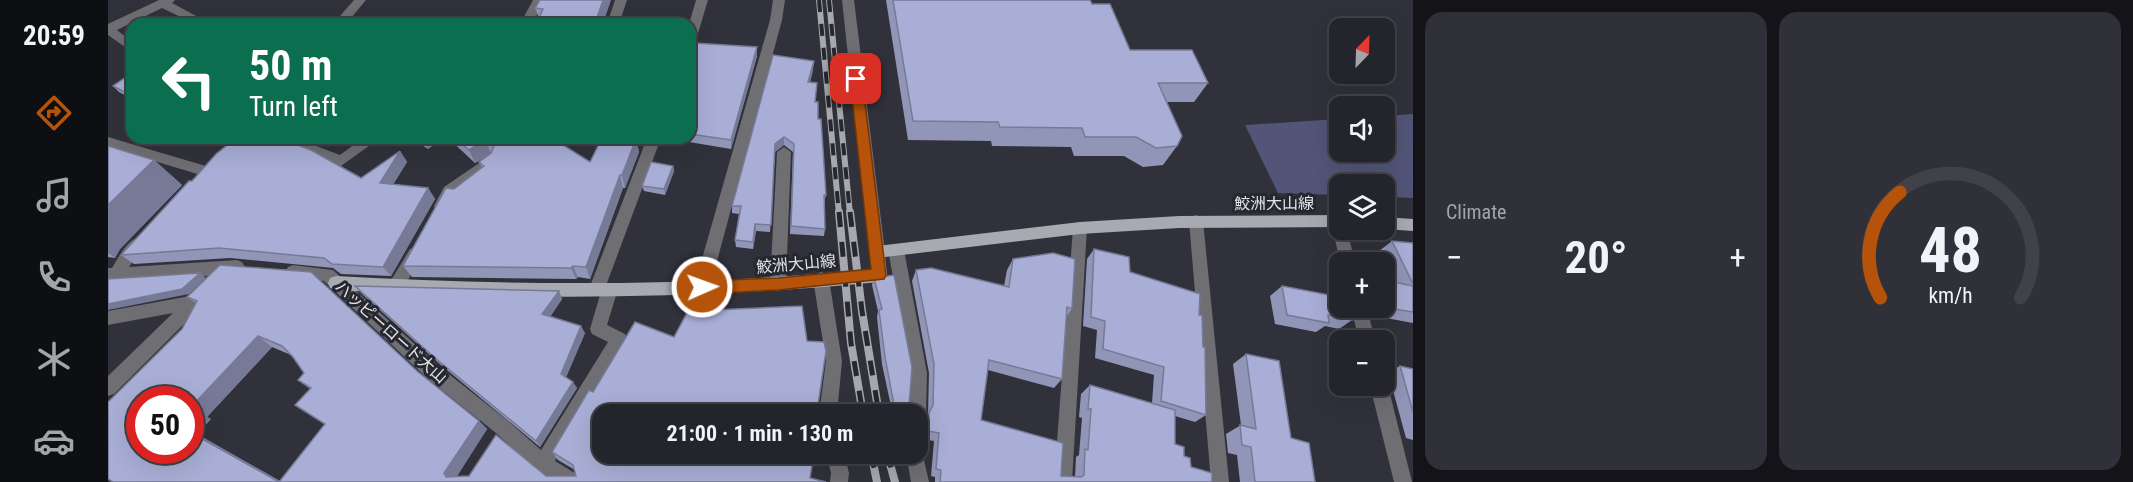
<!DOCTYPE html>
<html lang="en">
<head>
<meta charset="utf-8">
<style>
  body { margin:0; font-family:"Roboto Condensed","Noto Sans JP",sans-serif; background:#303138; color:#f1f3f6; height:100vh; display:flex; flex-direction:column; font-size:22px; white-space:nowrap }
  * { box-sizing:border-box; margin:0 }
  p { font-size:20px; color:#a3a5a9 }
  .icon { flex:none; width:33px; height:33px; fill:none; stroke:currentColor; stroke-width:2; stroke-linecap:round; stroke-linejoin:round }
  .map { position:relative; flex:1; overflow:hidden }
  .sheet { display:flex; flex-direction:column; gap:12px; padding:12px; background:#141418; width:720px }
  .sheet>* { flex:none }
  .hud { position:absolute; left:18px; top:18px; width:570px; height:126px; border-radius:18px; box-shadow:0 6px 24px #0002,0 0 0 2px #414248; background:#0b6e4f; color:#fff; overflow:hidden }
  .needle { width:39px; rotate:23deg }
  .buttons { position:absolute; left:1221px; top:18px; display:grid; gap:12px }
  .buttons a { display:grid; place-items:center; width:66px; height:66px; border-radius:12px; background:#24252c; box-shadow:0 6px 24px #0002,0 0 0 2px #414248; font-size:30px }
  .speed { position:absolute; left:18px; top:386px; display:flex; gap:12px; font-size:30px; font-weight:700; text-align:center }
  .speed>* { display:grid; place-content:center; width:78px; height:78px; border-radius:50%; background:#24252c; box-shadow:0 6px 24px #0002,0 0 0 2px #414248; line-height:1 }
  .speed .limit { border:9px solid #d22; background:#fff; color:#111 }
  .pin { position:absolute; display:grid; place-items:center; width:51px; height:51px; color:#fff; margin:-26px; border-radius:12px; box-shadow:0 3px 9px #0006 }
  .me { position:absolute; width:66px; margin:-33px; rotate:88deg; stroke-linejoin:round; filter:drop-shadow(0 0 4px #0008) }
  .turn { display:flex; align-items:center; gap:21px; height:126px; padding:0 24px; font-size:27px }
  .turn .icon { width:78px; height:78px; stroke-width:2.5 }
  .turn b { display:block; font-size:42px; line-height:51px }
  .big { font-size:45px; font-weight:700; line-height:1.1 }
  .sheet .tile { flex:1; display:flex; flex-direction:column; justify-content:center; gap:9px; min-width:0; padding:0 21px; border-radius:18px; background:#303138 }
  .sheet .dial { align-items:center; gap:0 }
  .dial svg { height:156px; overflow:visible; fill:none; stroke:#414248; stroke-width:7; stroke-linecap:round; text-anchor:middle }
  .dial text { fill:#f1f3f6; stroke:none }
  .heat { display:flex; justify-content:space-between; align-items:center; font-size:33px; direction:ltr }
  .sheet .tiles { flex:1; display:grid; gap:12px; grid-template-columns:repeat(2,1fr) }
  .trip { position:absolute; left:484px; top:404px; width:336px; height:60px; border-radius:18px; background:#24252c; box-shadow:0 6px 24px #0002,0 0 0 2px #414248; font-weight:700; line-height:60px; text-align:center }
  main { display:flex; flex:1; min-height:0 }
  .tab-bar { display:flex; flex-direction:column; width:108px; justify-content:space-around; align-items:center; background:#0e0f12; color:#a3a5a9 }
  .tab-bar .icon { width:42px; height:42px }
  .tab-bar .on { color:#b45309 }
  .tab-bar b { font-size:27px; color:#f1f3f6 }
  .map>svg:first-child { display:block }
  .green { fill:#525577 }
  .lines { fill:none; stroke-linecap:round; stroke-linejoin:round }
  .minor { fill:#6e6e73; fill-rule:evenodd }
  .major { fill:#a8aab2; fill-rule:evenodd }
  .rail-far1-casing { stroke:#a7a8ae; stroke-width:6 }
  .rail-casing { stroke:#a7a8ae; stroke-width:8 }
  .rail-far1 { stroke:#27272f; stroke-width:4; stroke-dasharray:12; stroke-linecap:butt }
  .rail { stroke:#27272f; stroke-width:5; stroke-dasharray:15; stroke-linecap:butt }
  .wall { fill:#9196b8; fill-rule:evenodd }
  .shaded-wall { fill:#767a96 }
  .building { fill:#a9aed6; stroke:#767a96; stroke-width:1.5 }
  .route { fill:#b45309; stroke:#753606; stroke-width:1.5 }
  .labels { text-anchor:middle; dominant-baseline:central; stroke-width:6; stroke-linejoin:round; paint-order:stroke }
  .street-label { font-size:16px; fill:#e3e4e9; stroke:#27272f }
</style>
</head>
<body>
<main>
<nav class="tab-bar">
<b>20:59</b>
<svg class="icon on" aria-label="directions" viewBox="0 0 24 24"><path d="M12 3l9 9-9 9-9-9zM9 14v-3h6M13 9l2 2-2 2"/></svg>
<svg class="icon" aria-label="music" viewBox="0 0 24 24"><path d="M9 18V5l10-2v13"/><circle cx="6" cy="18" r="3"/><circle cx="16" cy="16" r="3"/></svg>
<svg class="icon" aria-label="phone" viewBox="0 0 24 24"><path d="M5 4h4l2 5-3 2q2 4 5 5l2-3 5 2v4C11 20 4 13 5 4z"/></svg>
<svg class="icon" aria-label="climate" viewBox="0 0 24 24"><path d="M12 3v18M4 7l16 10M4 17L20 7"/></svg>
<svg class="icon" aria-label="car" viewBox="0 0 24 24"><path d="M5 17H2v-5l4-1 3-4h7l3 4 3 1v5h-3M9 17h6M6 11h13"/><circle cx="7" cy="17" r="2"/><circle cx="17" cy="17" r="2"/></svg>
</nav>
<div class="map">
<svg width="1305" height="482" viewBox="0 0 1305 482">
  <rect width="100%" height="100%" fill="#30313a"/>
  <!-- green -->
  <path class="green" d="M1305,114V198L1277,197L1276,184H1232L1231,195L1170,193L1137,125L1231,119L1232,152H1276L1277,116Z"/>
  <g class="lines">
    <!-- minor -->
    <g class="minor">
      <path d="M51,0H67L64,3L103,24H87L54,8L9,30L24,42V52L0,35V24Z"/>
      <path d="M246,0H258L238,24H225Z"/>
      <path d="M425,0H437L424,24H412Z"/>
      <path d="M507,0H519L511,24H499Z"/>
      <path d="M588,0H600L588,40L582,44L581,24Z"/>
      <path d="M665,0H677L674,20L602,287L600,292L594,294L588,292L586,287L662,20Z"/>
      <path d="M734,0H746L777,252L774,256L769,258L764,256L761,252Z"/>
      <path d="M0,137L101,167L103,171L96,176L0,147Z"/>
      <path d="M166,138H187L232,155L255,138H272L233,166L168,142Z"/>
      <path d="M539,138H553L499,283L508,284L510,289L499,325L517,334L519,339L447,461L470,475L472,482H446L429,470L388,433L320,379L216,281L180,277L177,272L180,267L185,265L225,270L332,367L400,421L433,450L500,342L484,334L482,329L492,295L483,294L481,289Z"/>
      <path d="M676,147L683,152L678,284L676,289L670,291L664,289L662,284L669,152Z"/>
      <path d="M383,155L388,156L390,160L388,164L346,195L338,210H328L326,206L336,187Z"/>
      <path d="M1088,215L1093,217L1095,221L1121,482H1103L1081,221L1083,217Z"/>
      <path d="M972,222L977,224L979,228L964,482H946L965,228L967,224Z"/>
      <path d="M1232,224V230H1239L1247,262H1232L1225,230L1227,226Z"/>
      <path d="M31,237L36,239L39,243L21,267L129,260L134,262L137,267L134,272L129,274L0,282V268H4C11,257 18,241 31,237Z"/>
      <path d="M788,244L793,246L796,250L819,373L818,414L815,420L810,422V414H800L803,373L780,250L783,246Z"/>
      <path d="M307,247L312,249L315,253L312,257L294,292L288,294L282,292L280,287L282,282L302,249Z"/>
      <path d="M713,272L718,274L721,279L734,361L729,414H711L718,361L705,279L708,274Z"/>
      <path d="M101,281L107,283L109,288L107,293L6,394L0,396V376L65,313L0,325V311L82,296L95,283Z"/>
      <path d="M1243,308H1259L1267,340H1251Z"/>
      <path d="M1276,380L1280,386L1304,482H1286L1262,386H1276Z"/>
      <path d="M810,445L813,447L821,482H803L798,453H810Z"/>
      <path d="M718,453H736L741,473L740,482H722L723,473Z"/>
    </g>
    <!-- major -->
    <g class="major">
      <path d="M1232,215V227L1071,228L972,234L777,257L779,275L776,280L771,282C591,300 409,300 228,290L222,288L220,283L222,278L228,276C406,286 586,287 763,269L761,252L764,248L769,246L972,222L1071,216Z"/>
      <path d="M1276,217L1305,219V231L1276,229Z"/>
    </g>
    <!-- rail-far1 casing -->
    <g class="rail-far1-casing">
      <g id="rail-far1">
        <path d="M711,0L731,214"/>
        <path d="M721,0L742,214"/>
      </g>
    </g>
    <!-- rail casing -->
    <g class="rail-casing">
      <g id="rail">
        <path d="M731,212L743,343L755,414"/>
        <path d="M742,212L754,311L771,414"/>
        <path d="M763,453L769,482"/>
        <path d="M779,453L787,482"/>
      </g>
    </g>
    <!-- rail-far1 -->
    <use href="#rail-far1" class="rail-far1"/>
    <!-- rail -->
    <use href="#rail" class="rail"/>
  </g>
  <!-- wall -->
  <g class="wall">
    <path d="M432,0L495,24L431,18L427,8Z"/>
    <path d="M778,0H982L984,4L1022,50L1100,83L1086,102H1059L1069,146L1055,165L1035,167L1016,156H966L963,147L884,146L883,141L800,140Z"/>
    <path d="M649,56L623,149L581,142L580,138H582V57Z"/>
    <path d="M705,70L702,82L707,102L710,119L718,195L716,202L717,229L716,236L682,234L685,152L676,145L667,152L662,232L648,231L645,249L628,247L627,240L631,214L624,213V206Z"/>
    <path d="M24,73V99L11,92L5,86Z"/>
    <path d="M304,138H335L320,149Z"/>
    <path d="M340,138H457L455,145L482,162L528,139L531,152L517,188H515L482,279L470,277L468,279L304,277L295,266L346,189L374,167L371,162L381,155L367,163Z"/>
    <path d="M0,146L46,160L74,185L12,249L7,258L0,257Z"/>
    <path d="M292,151L299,162L285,184L320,188L327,199L283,276L233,274L225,268L122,258L26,264L13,255L84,181L253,178Z"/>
    <path d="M565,166L566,171L557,195L536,191L534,186Z"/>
    <path d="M1284,241L1305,243V323L1267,316L1265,308H1276V280L1287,282L1271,251Z"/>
    <path d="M986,249L1022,272L1091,315L1098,415L1087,422L1067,416V444L1083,467L1104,482H827V477L823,476L826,441L815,439L816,422L820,414L821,373L804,281L808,270L896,286L899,270L905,259L964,309L958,317L954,379L946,388L880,370L873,420L953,476L967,477L968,457L971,455L974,418L971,417L973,394L982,385L1044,403L1046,375L987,358L989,330L975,326L979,259Z"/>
    <path d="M112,265L203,272L309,371L371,421L379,429L349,476H361L388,435L438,476H468L467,470L450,460L444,452L481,390L485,392L527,322L566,337L580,311L694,306L699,341L716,342L718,351L710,405L714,407L713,414H495V453H706L702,478L718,482H5L0,479V402L74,329L88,303L79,297ZM164,347L183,355L196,373L190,380L202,389L187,405L217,424L172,481L89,434L103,419L99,417ZM32,399H82V450H32Z"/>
    <path d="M766,278L801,406L798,412L784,411L774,364L769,317L770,311L764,285Z"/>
    <path d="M247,286L451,291L454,299L442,317L477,333L458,377L469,388L432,447L333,365L254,294Z"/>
    <path d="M1174,286L1244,320L1231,329L1217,326L1208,332L1167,324L1162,296Z"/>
    <path d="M1138,354L1183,438L1207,482H1132L1129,455L1120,453L1118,434L1133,425L1125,364Z"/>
    <path d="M1292,366L1305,369V440L1298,438L1280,372Z"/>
  </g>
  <!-- shaded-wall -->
  <g class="shaded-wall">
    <path d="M495,0H503L495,24H487Z"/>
    <path d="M649,47V56L623,149V140Z"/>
    <path d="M706,61L705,70L700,90V82Z"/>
    <path d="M676,137V145L667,152L662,232L667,144Z"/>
    <path d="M314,138H335L320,149Z"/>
    <path d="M448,138H457L452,153L447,140Z"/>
    <path d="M528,139L531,152L517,188L514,175Z"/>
    <path d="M377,140L383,153L367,163L361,150Z"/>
    <path d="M292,151L299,162L280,193L272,183Z"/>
    <path d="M46,160L74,185L12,249L7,258L0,253V205Z"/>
    <path d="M565,166L566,171L557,195L556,189Z"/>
    <path d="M512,175L515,188L482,279L478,267Z"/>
    <path d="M320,188L327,199L283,276L275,267Z"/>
    <path d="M647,224L648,231L645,249V242Z"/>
    <path d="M465,266L470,277L468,279L463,268Z"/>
    <path d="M92,273L98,278L81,294L0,310V304Z"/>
    <path d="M451,291L454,299L438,322L434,314Z"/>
    <path d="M473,326L477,333L457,380L453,374Z"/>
    <path d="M150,336L164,347L99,417L103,419L89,434L173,482H171L82,432V408Z"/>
    <path d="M465,382L469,388L432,447L428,441Z"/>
    <path d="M371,421L379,429L346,481L338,477L336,473Z"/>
  </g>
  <!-- building -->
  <g class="building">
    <path d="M432,0H495L487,24H428L435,9L427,8Z"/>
    <path d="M785,0H982L984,4H1002L1022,50H1084L1100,83H1050L1074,136L1069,146L1048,148L1028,137H977L974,128L892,127L890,122L805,121Z"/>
    <path d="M586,43L649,47L623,140L582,134V57Z"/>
    <path d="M665,55L706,61L700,82L709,83L707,102H710V119H713L718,195H716L717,229L683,226L686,144L676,137L667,144L663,225L647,224L645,242L627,240L633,206H624Z"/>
    <path d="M24,73V96L5,86Z"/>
    <path d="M128,138H171L203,150L253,178L292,151L272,183L320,188L275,267L224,264L216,258L111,248L13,255L81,181H84L108,154Z"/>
    <path d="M347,138H448L447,140L482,162L494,138L528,139L514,175H512L478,267L465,266L463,268L295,266L338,188L346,189L376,166L371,162L383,153L386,146L382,141L377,140L361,150Z"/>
    <path d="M0,146L46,160L0,205Z"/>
    <path d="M543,162L565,166L556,189L534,186Z"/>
    <path d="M1284,241L1305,243V284Z"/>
    <path d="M986,249L1021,257L1022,272L1092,294L1091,315H1094L1095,347H1097L1098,415L1053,401L1056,367L995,349L997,321L983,317Z"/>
    <path d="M945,253L967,259L964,309L959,307L954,379L881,360L873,420L955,443L953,476L973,477L976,475L977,449L980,450L983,409H980L982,385L1067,410V444L1076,447V456L1082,458L1083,467L1104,473V482H832L833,470L828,469L831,433L819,431L821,413L825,405L826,364L808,270L823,268L901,287L905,259Z"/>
    <path d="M112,265L203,272L309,371L371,421L336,473L338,477L361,476L388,435L438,476H468L465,465L444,452L481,390L485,392L527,322L566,337L580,311L694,306L699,341L716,342L718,351L710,405L714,407L713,414H495V453H706L702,478L718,482H171L217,424L187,405L203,388L190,380L196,373L185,357L174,346L150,336L82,408V399H32V450H82V432L171,482H5L0,479V402L74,329L89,301L79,297Z"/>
    <path d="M92,273L74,289L0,304V279Z"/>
    <path d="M786,275L804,367L801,406L786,405L777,357L771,310L774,309L766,278Z"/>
    <path d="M1276,280L1305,286V312L1280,308L1276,295Z"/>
    <path d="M247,286L451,291L434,314L473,326L453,374L465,382L428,441L327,358Z"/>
    <path d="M1174,286L1232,297V308H1241L1244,320L1220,315L1221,323L1179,315Z"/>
    <path d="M1138,354L1171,361L1183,438L1201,443L1207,482H1147L1143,447L1134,445L1132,425L1148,429Z"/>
    <path d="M1292,366L1305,369V412Z"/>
  </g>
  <!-- route -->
  <path class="route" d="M748,75L754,79L778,275L776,279L670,290L594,294L589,292L587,287L589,283L594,281L670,278L763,269L742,79Z"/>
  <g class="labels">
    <!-- street labels -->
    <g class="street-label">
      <text x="1166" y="203">鮫洲大山線</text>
      <text transform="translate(688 264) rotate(-5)">鮫洲大山線</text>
      <text transform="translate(283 332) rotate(42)">ハッピーロード大山</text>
    </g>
  </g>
</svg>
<div class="buttons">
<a><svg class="needle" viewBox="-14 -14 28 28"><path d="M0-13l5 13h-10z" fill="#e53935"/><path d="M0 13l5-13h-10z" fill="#a3a5a9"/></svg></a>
<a><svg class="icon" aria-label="sound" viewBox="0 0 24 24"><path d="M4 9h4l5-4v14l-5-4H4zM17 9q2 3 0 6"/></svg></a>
<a><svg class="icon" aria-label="layers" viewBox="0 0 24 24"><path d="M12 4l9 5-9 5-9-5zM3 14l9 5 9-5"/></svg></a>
<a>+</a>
<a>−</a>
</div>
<div class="speed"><div class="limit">50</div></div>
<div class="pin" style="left:748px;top:79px;background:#d93025"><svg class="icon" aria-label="arrive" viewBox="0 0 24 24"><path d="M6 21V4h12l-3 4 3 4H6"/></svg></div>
<svg class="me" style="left:594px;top:287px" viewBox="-20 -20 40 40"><circle r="17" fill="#b45309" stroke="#fff" stroke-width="3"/><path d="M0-11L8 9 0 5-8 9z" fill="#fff"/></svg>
<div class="trip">21:00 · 1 min · 130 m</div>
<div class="hud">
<div class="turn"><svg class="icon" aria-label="left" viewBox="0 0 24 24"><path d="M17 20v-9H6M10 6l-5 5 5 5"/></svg><div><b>50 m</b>Turn left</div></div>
</div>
</div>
<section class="sheet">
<div class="tiles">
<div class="tile"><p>Climate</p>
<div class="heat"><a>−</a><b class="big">20°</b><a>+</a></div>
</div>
<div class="tile dial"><svg viewBox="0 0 100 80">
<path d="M14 69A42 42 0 1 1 86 69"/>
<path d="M14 69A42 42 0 0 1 24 15" stroke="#b45309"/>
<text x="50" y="56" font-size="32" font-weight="700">48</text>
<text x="50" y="72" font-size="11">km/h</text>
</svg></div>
</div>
</section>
</main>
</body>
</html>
